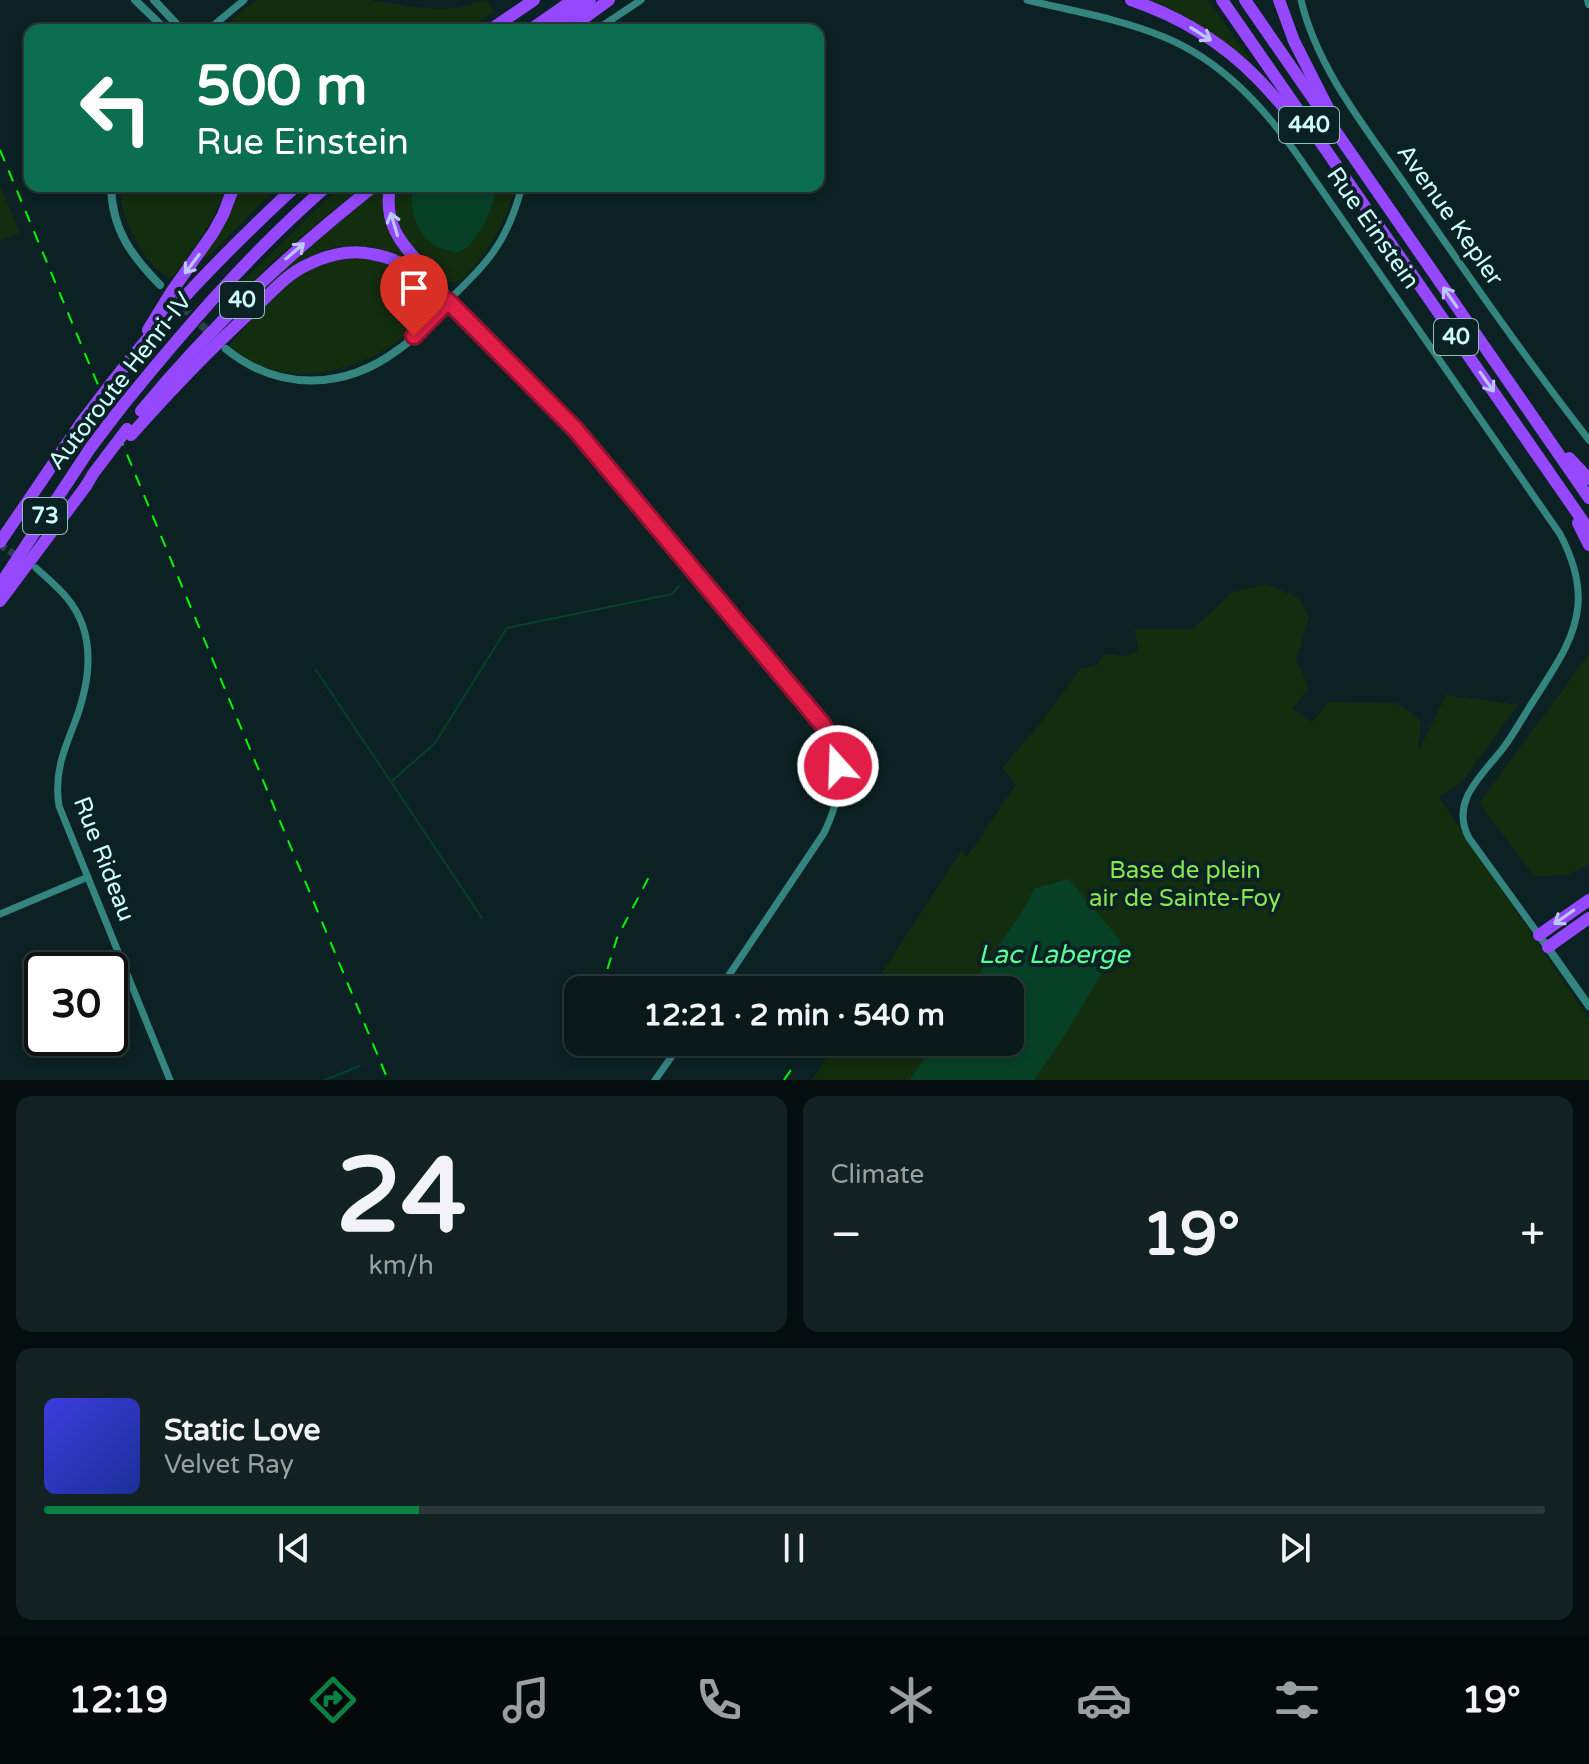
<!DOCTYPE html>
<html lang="en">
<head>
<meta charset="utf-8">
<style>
  body { margin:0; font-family:"Varela Round",sans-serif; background:#122223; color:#f1f3f6; height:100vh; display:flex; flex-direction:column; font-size:30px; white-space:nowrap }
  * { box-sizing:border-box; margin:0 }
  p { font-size:26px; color:#99a0a2 }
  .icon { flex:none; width:44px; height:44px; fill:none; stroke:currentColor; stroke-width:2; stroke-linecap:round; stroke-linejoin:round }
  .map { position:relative; height:1080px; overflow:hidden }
  .sheet { display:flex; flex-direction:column; gap:16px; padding:16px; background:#050e0e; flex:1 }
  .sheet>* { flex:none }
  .banner { position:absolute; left:24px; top:24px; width:800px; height:168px; border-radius:16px; box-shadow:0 4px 12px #0003,0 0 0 2px #293839; background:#0b6e4f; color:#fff; overflow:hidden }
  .speed { position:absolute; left:24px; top:952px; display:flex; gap:16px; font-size:40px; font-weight:700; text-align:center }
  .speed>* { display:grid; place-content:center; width:104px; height:104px; border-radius:50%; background:#09191a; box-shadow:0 4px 12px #0003,0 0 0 2px #293839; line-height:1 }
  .speed .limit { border:4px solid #111; border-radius:12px; background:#fff; color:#111 }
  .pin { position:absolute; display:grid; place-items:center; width:68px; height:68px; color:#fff; margin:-82px -34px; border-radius:50% 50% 50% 0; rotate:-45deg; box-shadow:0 0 8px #0007 }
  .pin .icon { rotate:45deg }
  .me { position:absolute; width:88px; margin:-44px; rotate:340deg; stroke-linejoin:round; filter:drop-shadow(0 0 6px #0008) }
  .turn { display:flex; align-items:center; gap:28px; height:168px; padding:0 40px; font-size:36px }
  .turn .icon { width:104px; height:104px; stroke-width:2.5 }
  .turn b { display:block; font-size:56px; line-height:68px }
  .big { font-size:60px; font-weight:700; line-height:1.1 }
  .sheet .widget { flex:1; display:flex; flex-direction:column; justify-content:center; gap:12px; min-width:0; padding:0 28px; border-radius:16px; background:#122223 }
  .sheet .dial { align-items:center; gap:0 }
  .dial b { font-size:104px; line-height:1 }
  .song { display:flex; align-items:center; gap:24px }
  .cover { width:96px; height:96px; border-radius:12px; background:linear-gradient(135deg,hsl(240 70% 55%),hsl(230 70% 35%)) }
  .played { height:8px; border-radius:4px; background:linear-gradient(90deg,#0b8043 25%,#293839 25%) }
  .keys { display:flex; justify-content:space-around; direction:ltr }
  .heat { display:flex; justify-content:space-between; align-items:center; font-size:44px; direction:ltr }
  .sheet .tiles { flex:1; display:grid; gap:16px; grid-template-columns:1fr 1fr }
  .widget:last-child { grid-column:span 2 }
  .trip { position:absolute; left:564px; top:976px; width:460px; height:80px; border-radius:16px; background:#09191a; box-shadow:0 4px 12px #0003,0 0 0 2px #293839; font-weight:700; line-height:80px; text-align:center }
  .dock { display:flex; height:128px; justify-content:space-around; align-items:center; background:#040a0a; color:#99a0a2 }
  .dock .icon { width:56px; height:56px }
  .dock .current { color:#0b8043 }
  .dock b { font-size:36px; color:#f1f3f6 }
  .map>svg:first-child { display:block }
  .green { fill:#132d0f }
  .water { fill:#064126 }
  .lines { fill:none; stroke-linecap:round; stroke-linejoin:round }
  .stream { stroke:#064126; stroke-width:2 }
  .minor-tunnel { stroke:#294244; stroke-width:7; stroke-dasharray:7 3.5; stroke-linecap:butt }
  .tertiary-tunnel { stroke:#294244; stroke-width:8; stroke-dasharray:8 4; stroke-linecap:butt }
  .minor { stroke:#348580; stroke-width:7 }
  .tertiary { stroke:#348580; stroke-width:8 }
  .motorway { stroke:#9548ff; stroke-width:12 }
  .rail { stroke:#00f800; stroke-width:2; stroke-dasharray:12 10; stroke-linecap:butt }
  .motorway-bridge { stroke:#9548ff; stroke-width:12 }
  .oneway { stroke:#bcc7ff }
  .route-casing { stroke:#92132f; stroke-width:20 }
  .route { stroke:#e11d48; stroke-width:14 }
  .labels { text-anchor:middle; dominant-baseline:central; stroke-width:8; stroke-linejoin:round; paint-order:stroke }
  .shield { fill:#0c2123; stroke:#93bcbd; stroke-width:2 }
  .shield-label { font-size:22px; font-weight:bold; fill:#cdfeff }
  .street-label { font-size:24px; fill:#cdfeff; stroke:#0c2123 }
  .park-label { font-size:24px; fill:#86e751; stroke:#0c2123 }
  .water-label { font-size:26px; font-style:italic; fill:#5bff97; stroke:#0c2123 }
</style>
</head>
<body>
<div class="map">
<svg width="1589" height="1080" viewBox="0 0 1589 1080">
  <rect width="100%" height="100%" fill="#0c2123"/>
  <!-- green -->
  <g class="green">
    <path d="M257,0H372L413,7L442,9L461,7L486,0L494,13L465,30H222L244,9Z"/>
    <path d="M1149,0H1208L1250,60L1247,62C1219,36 1186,13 1149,0Z"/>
    <path d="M0,185L20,233L0,240Z"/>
    <path d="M120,186H226C215,221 194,249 172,278C149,273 127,227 122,205C121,199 121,192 120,186Z"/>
    <path d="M238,186H278L206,259L202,256Z"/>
    <path d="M343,186H362L276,258L246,287L242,282L322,204Z"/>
    <path d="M384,186L405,254L402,259C347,229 307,253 264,290L263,288L335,225Z"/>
    <path d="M397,186H515C508,216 496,240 476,264C471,270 466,279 458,281C436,287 401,236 397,217C394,207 395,196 397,186Z"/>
    <path d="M353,256C382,261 397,265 419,286C425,292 431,298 429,307C428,317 417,324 410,331C367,372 276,395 230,345C255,315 284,278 321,263C331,260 343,258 353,256Z"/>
    <path d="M1267,584L1299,598L1309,617L1296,660L1309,688L1292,709L1311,721L1310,724L1329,702L1397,703L1421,721L1418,752L1446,695L1518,705L1462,782L1439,797L1589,1019V1080H812L837,1042H1010V990H871L961,851L967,857L1016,784L1002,768L1043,720L1080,669L1097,665L1105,654L1126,656L1138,651L1135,629H1193L1233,592Z"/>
    <path d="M1589,654V864L1568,875L1534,876L1479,803Z"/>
  </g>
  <!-- water -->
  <g class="water">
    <path d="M414,186H497C493,206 478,247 456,253C450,250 444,250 438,247C417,237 407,206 414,186Z"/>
    <path d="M1069,879L1121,941L1065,1035L1034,1080H910L934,1042H1010V990H968L1020,915L1035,888Z"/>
  </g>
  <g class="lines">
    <!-- stream -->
    <g class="stream">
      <path d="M316,670L482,918"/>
      <path d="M391,782L435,743L507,628L672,594L679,586"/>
      <path d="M325,1080L360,1066"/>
    </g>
    <!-- minor-tunnel -->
    <path class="minor-tunnel" d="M0,545L22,559"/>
    <!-- tertiary-tunnel -->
    <path class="tertiary-tunnel" d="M166,291L223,346"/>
    <!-- minor -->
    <g class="minor">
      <path d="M1027,0C1073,11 1121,19 1164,37C1220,60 1262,105 1296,153L1560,534C1571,555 1580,580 1578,605C1575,641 1552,671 1534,700C1524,715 1515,732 1504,747C1492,763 1475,779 1467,797C1461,811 1462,825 1469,838L1539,935"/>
      <path d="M1301,0C1318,71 1367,129 1408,189C1467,274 1526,359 1589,440"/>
      <path d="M208,30L244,0"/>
      <path d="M596,30L641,0"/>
      <path d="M522,186C507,243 489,261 448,301L575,429L823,725C846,765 843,793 824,833L719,990"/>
      <path d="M36,568C47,578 58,587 67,598C97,634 90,682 75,722C63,752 54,774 59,806L170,1080"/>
      <path d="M0,914L88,877"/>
      <path d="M655,1080L682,1042"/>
    </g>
    <!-- tertiary -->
    <g class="tertiary">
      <path d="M135,0L166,30"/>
      <path d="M154,0L182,30"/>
      <path d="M1588,0L1589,4"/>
      <path d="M111,186C112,230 131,255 160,285"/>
      <path d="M226,349C279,392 345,390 399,349C418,336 433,317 448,301"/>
      <path d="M1539,935L1589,1006"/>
    </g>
    <!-- motorway -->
    <g class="motorway">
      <path d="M1131,0C1178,16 1222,42 1257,78C1276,97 1292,118 1310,138"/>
      <path d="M1222,0L1589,530"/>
      <path d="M1245,0L1589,498"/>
      <path d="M1279,0L1294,41L1329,110"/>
      <path d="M490,30L534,0"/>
      <path d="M530,30L573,0"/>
      <path d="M547,30L590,0"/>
      <path d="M568,30L609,0"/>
      <path d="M390,186C380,244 426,258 448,301"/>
      <path d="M148,330L172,291L213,233L223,215L234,186"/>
      <path d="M110,385C165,313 230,247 296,186"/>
      <path d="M120,409C184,330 250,253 327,186"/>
      <path d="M141,411C213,324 286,256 374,186"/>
      <path d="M131,435C171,390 211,348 255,308C271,293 287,274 307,265C327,255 349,249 372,254C383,256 397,260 406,267C423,280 427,291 448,301"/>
      <path d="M1569,458L1589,479"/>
      <path d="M1578,523L1589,545"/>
      <path d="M0,542L81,423"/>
      <path d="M0,585L91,447"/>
      <path d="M0,601L86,486"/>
      <path d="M1539,935L1589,900"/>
      <path d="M1548,947L1589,918"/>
    </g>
    <!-- rail -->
    <g class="rail">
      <path d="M0,150L388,1080"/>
      <path d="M601,990L617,938L650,875"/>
      <path d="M784,1080L795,1064"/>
    </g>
    <!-- motorway-bridge -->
    <g class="motorway-bridge">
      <path d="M81,423L110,385"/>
      <path d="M91,447L120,409"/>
      <path d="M86,486L93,474L127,429"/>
    </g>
  </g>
  <!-- one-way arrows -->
  <defs><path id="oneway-shaft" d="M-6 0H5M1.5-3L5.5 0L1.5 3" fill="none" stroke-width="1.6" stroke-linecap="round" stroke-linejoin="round" transform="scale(2)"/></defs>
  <g class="oneway">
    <use href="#oneway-shaft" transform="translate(1201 34) rotate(32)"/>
    <use href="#oneway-shaft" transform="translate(394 224) rotate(-107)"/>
    <use href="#oneway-shaft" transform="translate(295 251) rotate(-41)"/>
    <use href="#oneway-shaft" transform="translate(192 264) rotate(127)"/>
    <use href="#oneway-shaft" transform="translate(1450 297) rotate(-125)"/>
    <use href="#oneway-shaft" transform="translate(1487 382) rotate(55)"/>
    <use href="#oneway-shaft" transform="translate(1564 917) rotate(145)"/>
  </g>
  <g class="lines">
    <!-- route casing -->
    <g class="route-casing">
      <path id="route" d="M414,336L448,301L575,429L823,725L834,747L838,766"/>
    </g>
    <!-- route -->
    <use href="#route" class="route"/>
  </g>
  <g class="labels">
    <!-- shield labels -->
    <g class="shield">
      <rect x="1279" y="107" width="60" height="36" rx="6"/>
      <rect x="220" y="282" width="44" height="36" rx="6"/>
      <rect x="1434" y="319" width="44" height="36" rx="6"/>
      <rect x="23" y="498" width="44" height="36" rx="6"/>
    </g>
    <g class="shield-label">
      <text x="1309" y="125">440</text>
      <text x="242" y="300">40</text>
      <text x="1456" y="337">40</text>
      <text x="45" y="516">73</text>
    </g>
    <!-- street labels -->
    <g class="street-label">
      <text transform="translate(1450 215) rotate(55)">Avenue Kepler</text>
      <text transform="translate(1373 228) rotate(55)">Rue Einstein</text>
      <text transform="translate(120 381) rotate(-52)">Autoroute Henri-IV</text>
      <text transform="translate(104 859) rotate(69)">Rue Rideau</text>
    </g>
    <!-- park labels -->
    <g class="park-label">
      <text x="1185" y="870">Base de plein<tspan x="1185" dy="28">air de Sainte-Foy</tspan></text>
    </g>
    <!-- water labels -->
    <g class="water-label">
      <text x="1054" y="954">Lac Laberge</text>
    </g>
  </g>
</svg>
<div class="speed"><div class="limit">30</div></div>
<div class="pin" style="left:414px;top:336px;background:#d93025"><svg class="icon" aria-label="arrive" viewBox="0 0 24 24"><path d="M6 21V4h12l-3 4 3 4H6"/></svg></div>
<svg class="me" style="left:838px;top:766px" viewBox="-20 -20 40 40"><circle r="17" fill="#e11d48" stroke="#fff" stroke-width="3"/><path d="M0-11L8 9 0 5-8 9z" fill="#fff"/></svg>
<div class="trip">12:21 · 2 min · 540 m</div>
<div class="banner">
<div class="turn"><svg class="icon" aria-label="left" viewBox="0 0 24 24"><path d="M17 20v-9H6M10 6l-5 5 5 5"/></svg><div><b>500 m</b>Rue Einstein</div></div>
</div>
</div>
<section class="sheet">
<div class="tiles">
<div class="widget dial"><b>24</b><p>km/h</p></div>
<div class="widget"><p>Climate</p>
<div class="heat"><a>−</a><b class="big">19°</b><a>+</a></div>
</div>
<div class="widget">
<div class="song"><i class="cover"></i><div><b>Static Love</b><p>Velvet Ray</p></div></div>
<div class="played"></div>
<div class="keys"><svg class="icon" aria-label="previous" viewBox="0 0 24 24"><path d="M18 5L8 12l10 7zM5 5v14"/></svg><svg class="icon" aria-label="pause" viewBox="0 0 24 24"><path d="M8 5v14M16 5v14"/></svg><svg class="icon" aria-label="next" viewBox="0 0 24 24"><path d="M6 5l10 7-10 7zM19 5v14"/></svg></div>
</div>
</div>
</section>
<nav class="dock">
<b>12:19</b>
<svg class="icon current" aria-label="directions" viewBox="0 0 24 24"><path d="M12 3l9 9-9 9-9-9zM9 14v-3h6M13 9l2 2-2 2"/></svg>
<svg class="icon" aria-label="music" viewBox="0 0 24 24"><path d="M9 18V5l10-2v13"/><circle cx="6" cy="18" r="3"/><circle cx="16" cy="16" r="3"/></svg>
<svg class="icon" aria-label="phone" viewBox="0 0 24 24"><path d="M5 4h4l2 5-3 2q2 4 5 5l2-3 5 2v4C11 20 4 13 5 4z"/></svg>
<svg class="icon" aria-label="climate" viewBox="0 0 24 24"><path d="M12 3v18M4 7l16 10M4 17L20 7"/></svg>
<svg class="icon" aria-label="car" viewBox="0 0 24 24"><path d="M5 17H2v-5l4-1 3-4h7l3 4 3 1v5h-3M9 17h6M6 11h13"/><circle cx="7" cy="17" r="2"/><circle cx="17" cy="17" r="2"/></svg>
<svg class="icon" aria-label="filters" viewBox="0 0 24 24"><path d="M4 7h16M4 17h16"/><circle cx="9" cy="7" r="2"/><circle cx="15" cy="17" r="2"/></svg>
<b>19°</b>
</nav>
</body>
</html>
